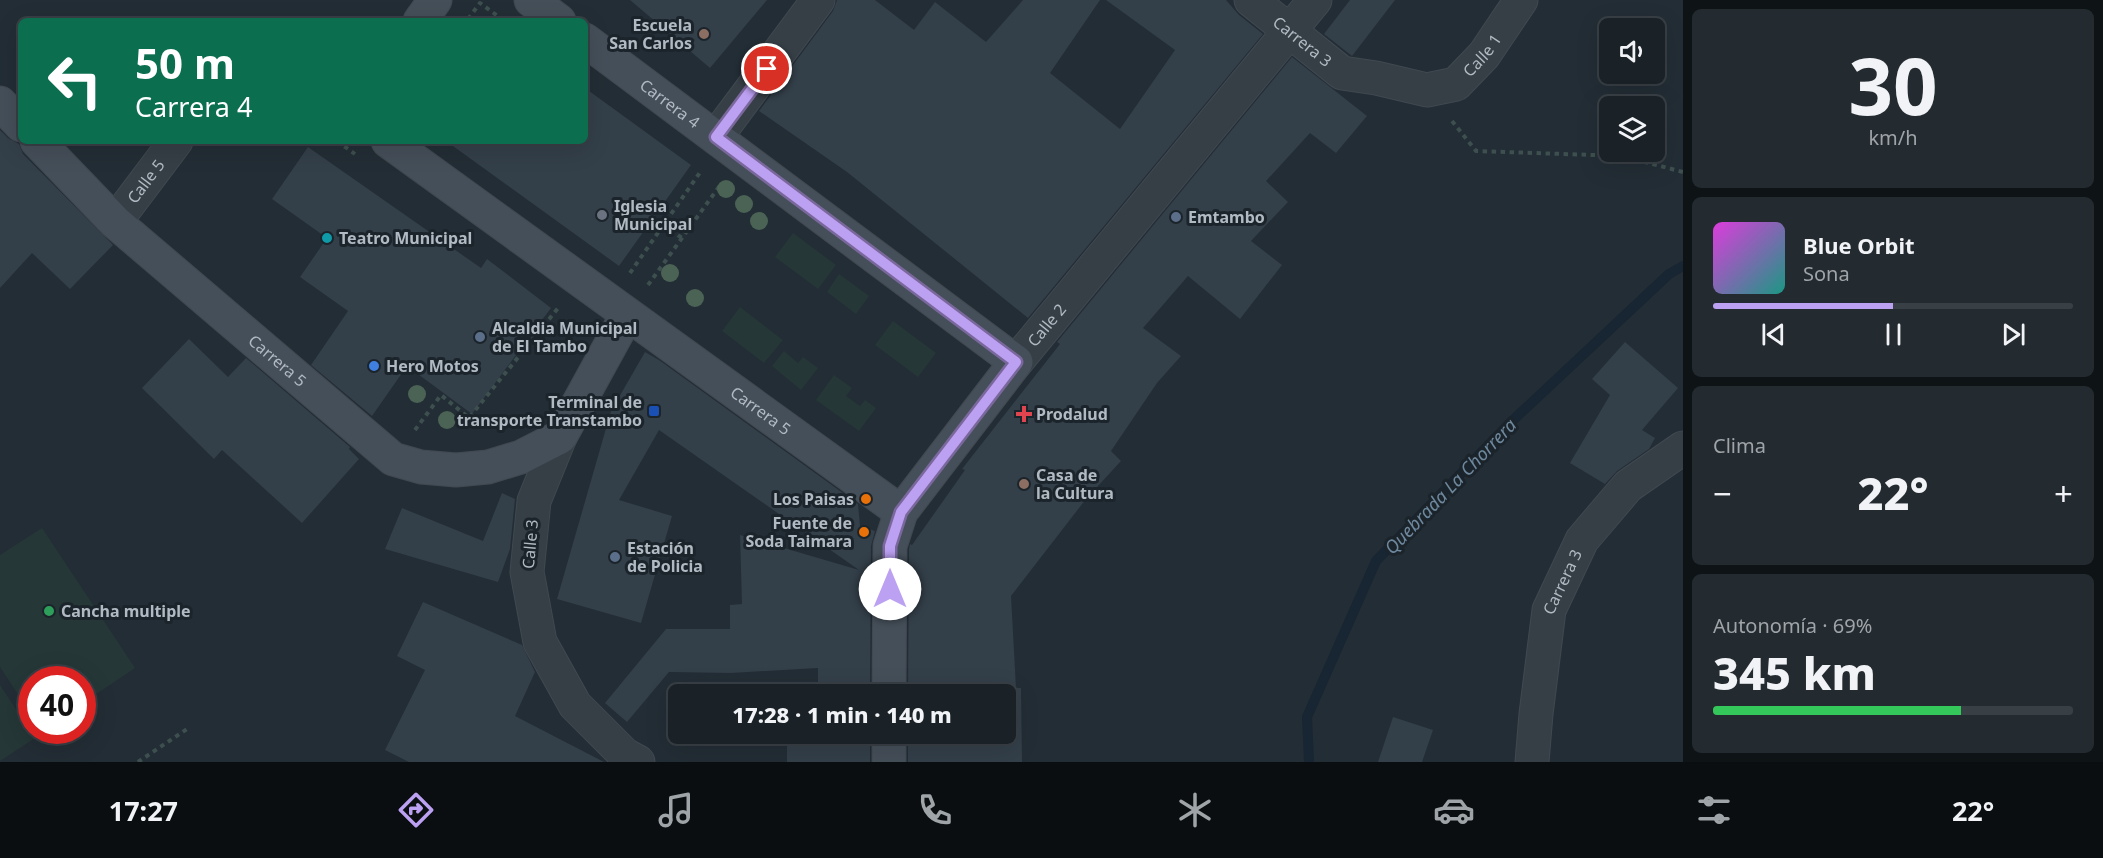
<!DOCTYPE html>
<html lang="es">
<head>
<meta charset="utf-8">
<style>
  body { margin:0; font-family:"Noto Sans",sans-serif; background:#232a30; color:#f1f3f6; height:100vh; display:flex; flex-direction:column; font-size:22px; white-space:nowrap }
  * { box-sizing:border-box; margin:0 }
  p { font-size:20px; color:#9fa4a8 }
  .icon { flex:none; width:33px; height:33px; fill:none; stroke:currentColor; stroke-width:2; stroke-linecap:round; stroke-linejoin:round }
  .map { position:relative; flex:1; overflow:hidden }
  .sheet { display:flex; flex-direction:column; gap:9px; padding:9px; background:#0e1316; width:420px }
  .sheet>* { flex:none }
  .top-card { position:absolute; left:18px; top:18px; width:570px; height:126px; border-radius:9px; box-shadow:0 6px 24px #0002,0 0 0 2px #383f45; background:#0b6e4f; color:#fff; overflow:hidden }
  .fabs { position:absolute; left:1599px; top:18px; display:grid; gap:12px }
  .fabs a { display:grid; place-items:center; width:66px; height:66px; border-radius:9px; background:#1a2228; box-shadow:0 6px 24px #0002,0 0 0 2px #383f45; font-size:30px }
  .speed { position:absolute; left:18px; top:666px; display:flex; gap:12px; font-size:30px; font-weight:700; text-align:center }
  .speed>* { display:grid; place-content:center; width:78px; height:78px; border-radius:50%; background:#1a2228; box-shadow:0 6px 24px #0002,0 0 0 2px #383f45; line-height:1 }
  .speed .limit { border:9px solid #d22; background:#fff; color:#111 }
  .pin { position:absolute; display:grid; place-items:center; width:51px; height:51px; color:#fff; margin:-26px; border:3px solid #fff; border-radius:50%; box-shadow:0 2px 6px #0007 }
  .me { position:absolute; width:66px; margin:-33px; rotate:0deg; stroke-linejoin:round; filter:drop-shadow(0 0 4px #0008) }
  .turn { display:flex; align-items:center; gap:21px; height:126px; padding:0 18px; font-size:27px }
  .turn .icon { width:78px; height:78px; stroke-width:2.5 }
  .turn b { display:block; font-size:42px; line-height:51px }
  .big { font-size:45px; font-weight:800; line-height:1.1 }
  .sheet .tile { flex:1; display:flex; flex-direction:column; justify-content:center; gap:9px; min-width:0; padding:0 21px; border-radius:9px; background:#232a30 }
  .sheet .dial { align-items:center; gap:0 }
  .dial b { font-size:78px; line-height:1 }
  .song { display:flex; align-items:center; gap:18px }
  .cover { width:72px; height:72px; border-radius:9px; background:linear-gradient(135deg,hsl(300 70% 55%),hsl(170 70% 35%)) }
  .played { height:6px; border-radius:3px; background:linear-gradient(90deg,#bca0f2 50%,#383f45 50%) }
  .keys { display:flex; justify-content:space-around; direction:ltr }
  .heat { display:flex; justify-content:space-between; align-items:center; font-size:33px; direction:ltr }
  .charge { height:9px; border-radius:4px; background:linear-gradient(90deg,#34c759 69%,#383f45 0) }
  .trip { position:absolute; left:668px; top:684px; width:348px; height:60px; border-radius:9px; background:#1a2228; box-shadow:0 6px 24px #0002,0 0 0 2px #383f45; font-weight:800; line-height:60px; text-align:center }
  .tab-bar { display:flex; height:96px; justify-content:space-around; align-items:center; background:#0a0e10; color:#9fa4a8 }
  .tab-bar .icon { width:42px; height:42px }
  .tab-bar .active { color:#bca0f2 }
  .tab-bar b { font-size:27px; color:#f1f3f6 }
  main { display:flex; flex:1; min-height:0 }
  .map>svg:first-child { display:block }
  .green { fill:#253737 }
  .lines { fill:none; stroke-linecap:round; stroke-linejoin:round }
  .stream { stroke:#182532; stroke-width:10 }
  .building { fill:#333f49 }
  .street-casing { stroke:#404850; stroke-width:35 }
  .secondary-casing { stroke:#404850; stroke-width:35 }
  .path { stroke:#3d4f4e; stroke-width:4; stroke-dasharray:4.5 4.5; stroke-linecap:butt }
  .street { stroke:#363f46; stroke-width:33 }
  .secondary { stroke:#454f59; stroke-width:33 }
  .tree { fill:#4b6355 }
  .route-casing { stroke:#7a689d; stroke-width:15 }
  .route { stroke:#bca0f2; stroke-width:10 }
  .education-dot { fill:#8d6e63; stroke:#1c242b; stroke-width:2 }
  .worship-dot { fill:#6b7280; stroke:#1c242b; stroke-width:2 }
  .service-dot { fill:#5c6f8a; stroke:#1c242b; stroke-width:2 }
  .culture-dot { fill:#0f9aa8; stroke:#1c242b; stroke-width:2 }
  .shop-dot { fill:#3f7fe0; stroke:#1c242b; stroke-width:2 }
  .transit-dot { fill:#1a4fb4; stroke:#1c242b; stroke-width:2 }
  .health-dot { fill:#e0444e; stroke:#1c242b; stroke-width:2 }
  .food-dot { fill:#e8710a; stroke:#1c242b; stroke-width:2 }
  .leisure-dot { fill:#2e9e5b; stroke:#1c242b; stroke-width:2 }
  .labels { text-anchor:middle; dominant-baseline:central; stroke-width:6; stroke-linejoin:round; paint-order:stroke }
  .poi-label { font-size:16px; font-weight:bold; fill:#b1bac3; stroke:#1c242b; text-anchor:start }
  .street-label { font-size:16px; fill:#b1bac3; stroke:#1c242b }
  .water-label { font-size:18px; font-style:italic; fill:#6e889e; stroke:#1c242b }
</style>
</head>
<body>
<main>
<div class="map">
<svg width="1683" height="762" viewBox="0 0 1683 762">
  <rect width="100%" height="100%" fill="#232d35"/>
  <!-- green -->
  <g class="green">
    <path d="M793,233L836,265L818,289L775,257Z"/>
    <path d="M839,274L869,296L856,314L827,292Z"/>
    <path d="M740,307L783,340L764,363L722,331Z"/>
    <path d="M893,321L936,353L918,377L875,345Z"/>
    <path d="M784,351L798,363L803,357L818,368L801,390L772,366Z"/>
    <path d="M834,375L852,388L846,396L860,406L865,400L876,408L859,431L816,400Z"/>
    <path d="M42,528L135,668L83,703L82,680H32L31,714L0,667V555Z"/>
    <path d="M0,685L35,738L0,761Z"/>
  </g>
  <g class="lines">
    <!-- stream -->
    <path class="stream" d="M1309,762L1307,717L1376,561L1511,422L1669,274L1683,266"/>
  </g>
  <!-- building -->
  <g class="building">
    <path d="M630,0H767L710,68Z"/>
    <path d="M837,0H875L914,30L935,2L986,42L1023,0H1100L1050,73L1120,129L1175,50L1106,0H1226L1239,15L1263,34L1028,318L847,172L759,111L833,11Z"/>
    <path d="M1350,0H1395L1352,56L1324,34Z"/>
    <path d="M1292,57L1367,116L1336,153L1310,133L1266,181L1288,202L1251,241L1282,265L1240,319L1188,276L1143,328L1181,356L1157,383L1111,451L1121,461L1086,499L1011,596L1016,688H1021L1022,762H908V734H1005V694H908L909,549L910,544L912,545L965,470L962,469L1060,344L1057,342Z"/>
    <path d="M585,88L691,165L619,266L446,141H585Z"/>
    <path d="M0,130L8,138L19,144L23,154L113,245L70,289L32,253L0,288Z"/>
    <path d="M308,147L481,268L487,259L551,308L472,414L407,366L372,416L311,365L348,311L300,277L327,238L272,199Z"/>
    <path d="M189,339L228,377L246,358L350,447L349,449L359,459L302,523L222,450L214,459L142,388Z"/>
    <path d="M1625,342L1678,388L1642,430L1655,438L1649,449L1617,471L1605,484L1570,463L1610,395L1592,379Z"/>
    <path d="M645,352L659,360L858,504L860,526L875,531L871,546L870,694H818V668L731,673L669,672L627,722L605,703L666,629H730V605L742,604L740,535L859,570L659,430L619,500L672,516L641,623L557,599L611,411Z"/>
    <path d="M502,493L515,499L510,549L498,582L385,549L402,508L483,541Z"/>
    <path d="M423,602L522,645L535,672L515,716L604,762H409L385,750L425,670L397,656Z"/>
    <path d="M1393,717L1433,730L1422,762H1378Z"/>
    <rect x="787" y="734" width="83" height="28"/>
  </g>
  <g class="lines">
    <!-- street casing -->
    <g class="street-casing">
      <g id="street">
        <path id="s1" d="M1251,0L1342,73L1376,78L1427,90L1456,84L1484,55L1521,0"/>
        <path d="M716,137L818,0"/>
        <path id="s2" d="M115,222L176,141"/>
        <path id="s3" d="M1016,362L1315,0"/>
        <path d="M560,437L534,501L527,572L540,642L575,705L625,755L638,762"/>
        <path id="s4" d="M1532,762L1536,714L1549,610L1582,540L1628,486L1683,448"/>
      </g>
    </g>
    <!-- secondary casing -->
    <g class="secondary-casing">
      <g id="secondary">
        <path d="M531,0L559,21"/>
        <path d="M420,21L435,0"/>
        <path id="s5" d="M585,40L1016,362L901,512L890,546L889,694"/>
        <path d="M0,103L21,125"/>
        <path id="s6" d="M37,141L115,222L393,459L421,467L456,470L488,467L521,457L560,437L627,315"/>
        <path id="s7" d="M388,141L901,512"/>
        <path d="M889,762V734"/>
      </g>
    </g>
    <!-- path -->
    <g class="path">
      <path d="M468,19L480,3L499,17"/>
      <path d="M1452,121L1476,151L1622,156L1683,172"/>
      <path d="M337,141L355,154"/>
      <path d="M663,225L682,238"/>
      <path d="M630,273L701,171"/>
      <path d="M648,285L721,184"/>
      <path d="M415,430L441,395L469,418L558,308"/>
      <path d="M138,762L187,729"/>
    </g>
    <!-- street -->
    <use href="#street" class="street"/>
    <!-- secondary -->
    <use href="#secondary" class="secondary"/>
  </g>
  <!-- trees -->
  <g class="tree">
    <circle cx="726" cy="189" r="9"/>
    <circle cx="744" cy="204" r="9"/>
    <circle cx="759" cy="221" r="9"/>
    <circle cx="670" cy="273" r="9"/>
    <circle cx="695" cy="298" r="9"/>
    <circle cx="417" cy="394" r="9"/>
    <circle cx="447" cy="420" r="9"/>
  </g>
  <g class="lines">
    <!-- route casing -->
    <g class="route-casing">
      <path id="route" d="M767,69L716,137L1016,362L901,512L890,546V589"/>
    </g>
    <!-- route -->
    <use href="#route" class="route"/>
  </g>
  <!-- markers -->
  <g class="education-dot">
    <circle cx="704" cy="34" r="6"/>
    <circle cx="1024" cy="484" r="6"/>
  </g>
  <circle class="worship-dot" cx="602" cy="215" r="6"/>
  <g class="service-dot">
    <circle cx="1176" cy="217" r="6"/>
    <circle cx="480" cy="337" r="6"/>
    <circle cx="615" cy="557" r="6"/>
  </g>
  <circle class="culture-dot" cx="327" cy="238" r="6"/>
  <circle class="shop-dot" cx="374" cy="366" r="6"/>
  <rect class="transit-dot" x="648" y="405" width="12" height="12" rx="3"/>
  <path class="health-dot" d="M1021 405h6v6h6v6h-6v6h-6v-6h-6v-6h6z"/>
  <g class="food-dot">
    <circle cx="866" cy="499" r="6"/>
    <circle cx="864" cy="532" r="6"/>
  </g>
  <circle class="leisure-dot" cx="49" cy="611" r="6"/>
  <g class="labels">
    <!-- poi labels -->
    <g class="poi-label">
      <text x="692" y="25" text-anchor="end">Escuela<tspan x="692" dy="18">San Carlos</tspan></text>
      <text x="614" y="206">Iglesia<tspan x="614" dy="18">Municipal</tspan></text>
      <text x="1188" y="217">Emtambo</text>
      <text x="339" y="238">Teatro Municipal</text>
      <text x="492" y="328">Alcaldia Municipal<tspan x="492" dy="18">de El Tambo</tspan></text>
      <text x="386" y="366">Hero Motos</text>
      <text x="642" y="402" text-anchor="end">Terminal de<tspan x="642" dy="18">transporte Transtambo</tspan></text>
      <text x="1036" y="414">Prodalud</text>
      <text x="1036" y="475">Casa de<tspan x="1036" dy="18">la Cultura</tspan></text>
      <text x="854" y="499" text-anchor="end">Los Paisas</text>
      <text x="852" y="523" text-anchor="end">Fuente de<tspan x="852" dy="18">Soda Taimara</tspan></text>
      <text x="627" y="548">Estación<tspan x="627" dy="18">de Policia</tspan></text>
      <text x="61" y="611">Cancha multiple</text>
    </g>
    <!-- street labels -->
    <g class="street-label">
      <text stroke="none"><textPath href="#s1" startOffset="66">Carrera 3</textPath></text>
      <text stroke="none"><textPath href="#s1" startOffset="272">Calle 1</textPath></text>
      <text stroke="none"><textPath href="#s5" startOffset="106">Carrera 4</textPath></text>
      <text stroke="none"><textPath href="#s2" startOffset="51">Calle 5</textPath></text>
      <text stroke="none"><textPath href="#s3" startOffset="48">Calle 2</textPath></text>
      <text stroke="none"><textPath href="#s6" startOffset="326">Carrera 5</textPath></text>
      <text stroke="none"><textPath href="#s7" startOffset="460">Carrera 5</textPath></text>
      <text transform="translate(530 544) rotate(-85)">Calle 3</text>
      <text stroke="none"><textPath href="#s4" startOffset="184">Carrera 3</textPath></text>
    </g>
    <!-- water labels -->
    <g class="water-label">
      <text transform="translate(1450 486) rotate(-46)">Quebrada La Chorrera</text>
    </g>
  </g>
</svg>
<div class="fabs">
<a><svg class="icon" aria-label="sound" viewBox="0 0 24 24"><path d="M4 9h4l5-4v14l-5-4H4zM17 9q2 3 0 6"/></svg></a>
<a><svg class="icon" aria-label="layers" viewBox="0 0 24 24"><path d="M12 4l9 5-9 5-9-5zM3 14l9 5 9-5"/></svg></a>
</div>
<div class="speed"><div class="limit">40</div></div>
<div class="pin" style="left:767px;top:69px;background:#d93025"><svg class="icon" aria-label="arrive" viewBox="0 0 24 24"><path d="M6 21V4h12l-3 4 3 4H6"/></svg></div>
<svg class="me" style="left:890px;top:589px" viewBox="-20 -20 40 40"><circle r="19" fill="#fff"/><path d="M0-13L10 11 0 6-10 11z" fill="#bca0f2"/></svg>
<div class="trip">17:28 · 1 min · 140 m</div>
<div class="top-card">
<div class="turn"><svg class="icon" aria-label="left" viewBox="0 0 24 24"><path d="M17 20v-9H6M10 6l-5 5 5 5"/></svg><div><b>50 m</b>Carrera 4</div></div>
</div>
</div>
<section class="sheet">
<div class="tile dial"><b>30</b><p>km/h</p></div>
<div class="tile">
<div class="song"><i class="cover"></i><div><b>Blue Orbit</b><p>Sona</p></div></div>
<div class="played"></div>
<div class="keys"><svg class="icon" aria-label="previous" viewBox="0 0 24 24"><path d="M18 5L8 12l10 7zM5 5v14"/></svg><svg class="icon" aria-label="pause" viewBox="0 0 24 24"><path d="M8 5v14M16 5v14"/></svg><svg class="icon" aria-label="next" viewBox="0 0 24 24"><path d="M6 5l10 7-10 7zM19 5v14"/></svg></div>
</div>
<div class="tile"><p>Clima</p>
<div class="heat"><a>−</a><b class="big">22°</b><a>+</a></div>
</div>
<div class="tile"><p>Autonomía · 69%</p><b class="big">345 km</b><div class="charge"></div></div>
</section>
</main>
<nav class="tab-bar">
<b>17:27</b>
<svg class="icon active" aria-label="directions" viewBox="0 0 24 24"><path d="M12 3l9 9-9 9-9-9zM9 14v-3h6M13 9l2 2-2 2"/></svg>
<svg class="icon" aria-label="music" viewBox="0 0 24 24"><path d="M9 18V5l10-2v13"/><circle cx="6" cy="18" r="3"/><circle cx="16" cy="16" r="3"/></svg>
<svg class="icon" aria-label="phone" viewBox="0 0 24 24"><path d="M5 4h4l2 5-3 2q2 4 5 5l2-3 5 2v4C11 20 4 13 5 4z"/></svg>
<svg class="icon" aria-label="climate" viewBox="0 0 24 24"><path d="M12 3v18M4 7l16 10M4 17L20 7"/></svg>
<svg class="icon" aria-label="car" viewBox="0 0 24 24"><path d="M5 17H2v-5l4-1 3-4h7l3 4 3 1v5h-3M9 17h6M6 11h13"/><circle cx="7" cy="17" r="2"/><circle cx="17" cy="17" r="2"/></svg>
<svg class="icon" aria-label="filters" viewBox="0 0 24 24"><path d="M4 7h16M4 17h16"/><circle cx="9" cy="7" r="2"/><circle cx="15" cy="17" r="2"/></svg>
<b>22°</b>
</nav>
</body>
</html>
